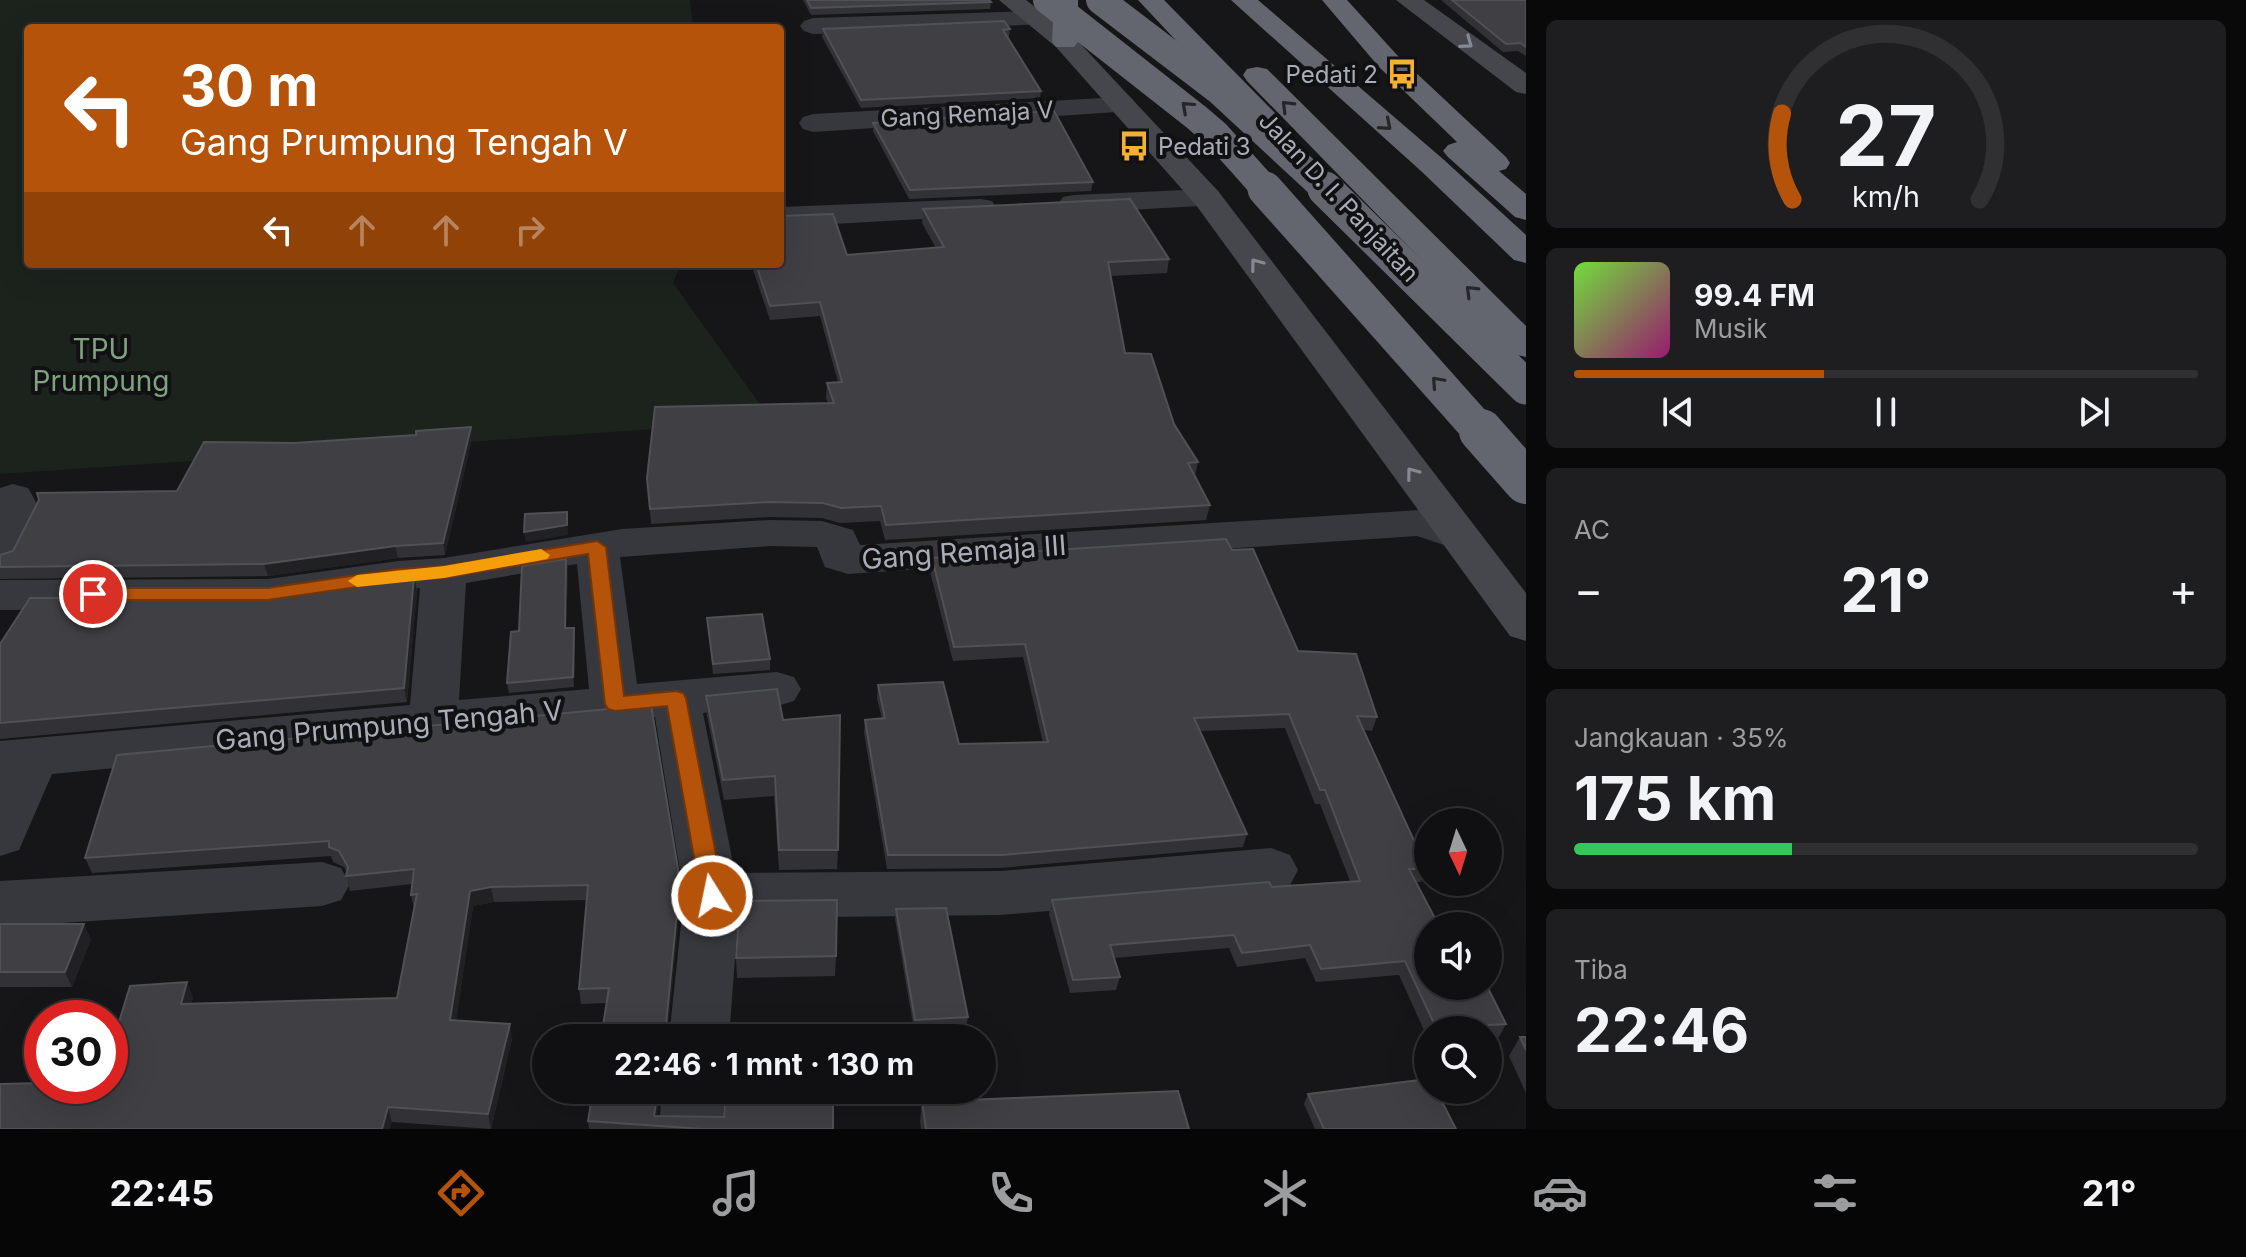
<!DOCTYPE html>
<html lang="id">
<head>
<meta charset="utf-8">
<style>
  body { margin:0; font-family:Inter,sans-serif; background:#1e1e20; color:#f1f3f6; height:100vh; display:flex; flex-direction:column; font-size:30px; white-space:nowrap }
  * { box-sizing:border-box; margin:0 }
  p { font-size:26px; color:#9c9d9f }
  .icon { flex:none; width:44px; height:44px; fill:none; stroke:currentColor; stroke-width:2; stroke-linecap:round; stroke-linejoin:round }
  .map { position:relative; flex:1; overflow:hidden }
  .drawer { display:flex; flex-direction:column; gap:20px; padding:20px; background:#09090a; width:720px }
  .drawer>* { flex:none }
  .top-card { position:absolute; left:24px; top:24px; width:760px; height:244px; border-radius:8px; box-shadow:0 8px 32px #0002,0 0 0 2px #303032; background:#b45309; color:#fff; overflow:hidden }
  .needle { width:52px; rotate:176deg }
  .buttons { position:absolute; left:1414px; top:808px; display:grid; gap:16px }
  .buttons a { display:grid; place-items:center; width:88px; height:88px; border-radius:50%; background:#101012; box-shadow:0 8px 32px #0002,0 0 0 2px #303032; font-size:40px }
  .speed { position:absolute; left:24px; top:1000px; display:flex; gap:16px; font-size:40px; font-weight:700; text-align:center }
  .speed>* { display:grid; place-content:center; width:104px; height:104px; border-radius:50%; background:#101012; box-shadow:0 8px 32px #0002,0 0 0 2px #303032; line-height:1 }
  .speed .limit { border:12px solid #d22; background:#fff; color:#111 }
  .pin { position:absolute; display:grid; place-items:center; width:68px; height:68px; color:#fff; margin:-34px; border:4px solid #fff; border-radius:50%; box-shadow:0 2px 8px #0007 }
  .me { position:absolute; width:88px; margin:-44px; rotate:350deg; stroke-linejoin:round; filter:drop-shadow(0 0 6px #0008) }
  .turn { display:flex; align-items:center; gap:28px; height:168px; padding:0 24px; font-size:36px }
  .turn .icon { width:104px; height:104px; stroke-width:2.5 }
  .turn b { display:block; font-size:56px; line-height:68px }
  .lanes { display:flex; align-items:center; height:76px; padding:0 24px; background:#0003; justify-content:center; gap:40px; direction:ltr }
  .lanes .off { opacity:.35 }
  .big { font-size:60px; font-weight:700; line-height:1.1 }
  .drawer .tile { flex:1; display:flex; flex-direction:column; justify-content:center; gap:12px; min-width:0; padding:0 28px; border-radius:12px; background:#1e1e20 }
  .drawer .dial { align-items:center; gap:0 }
  .dial svg { height:208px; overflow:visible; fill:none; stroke:#303032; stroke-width:7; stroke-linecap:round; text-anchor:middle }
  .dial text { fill:#f1f3f6; stroke:none }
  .song { display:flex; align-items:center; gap:24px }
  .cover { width:96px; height:96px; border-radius:12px; background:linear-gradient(135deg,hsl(100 70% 55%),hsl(320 70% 35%)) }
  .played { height:8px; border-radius:4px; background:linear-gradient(90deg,#b45309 40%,#303032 40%) }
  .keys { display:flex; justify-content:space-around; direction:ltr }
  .heat { display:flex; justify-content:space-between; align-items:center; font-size:44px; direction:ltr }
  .charge { height:12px; border-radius:6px; background:linear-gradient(90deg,#34c759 35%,#303032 0) }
  .trip { position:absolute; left:532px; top:1024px; width:464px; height:80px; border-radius:40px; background:#101012; box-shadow:0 8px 32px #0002,0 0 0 2px #303032; font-weight:700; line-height:80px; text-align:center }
  .tabs { display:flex; height:128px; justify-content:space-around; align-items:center; background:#060607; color:#9c9d9f }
  .tabs .icon { width:56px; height:56px }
  .tabs .active { color:#b45309 }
  .tabs b { font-size:36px; color:#f1f3f6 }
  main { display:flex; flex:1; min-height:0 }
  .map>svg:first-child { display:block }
  .green { fill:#1c231d }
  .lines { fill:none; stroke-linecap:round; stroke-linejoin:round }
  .street { fill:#37383d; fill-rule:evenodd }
  .secondary { fill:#45474d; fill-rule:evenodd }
  .highway { fill:#63666e; fill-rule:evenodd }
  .highway-bridge-far2 { stroke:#63666e; stroke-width:28 }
  .highway-bridge-far1 { stroke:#63666e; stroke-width:35 }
  .highway-bridge { stroke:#63666e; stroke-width:44 }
  .wall { fill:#323236 }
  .shaded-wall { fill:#212124 }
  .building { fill:#3f3f44; stroke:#4f5156; stroke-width:2 }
  .oneway { stroke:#858993 }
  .oneway2 { stroke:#26262a }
  .route { fill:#b45309; stroke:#753606; stroke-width:2 }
  .slow { fill:#f59e0b }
  .labels { text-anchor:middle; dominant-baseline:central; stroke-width:8; stroke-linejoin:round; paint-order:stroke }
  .far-poi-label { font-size:24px; fill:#a8adb8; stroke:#111113; text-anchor:end }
  .far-street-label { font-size:24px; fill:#a8adb8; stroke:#111113 }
  .park-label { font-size:28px; fill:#7fa381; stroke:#111113 }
  .street-label { font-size:28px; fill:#a8adb8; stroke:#111113 }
</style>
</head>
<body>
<main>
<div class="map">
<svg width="1526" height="1129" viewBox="0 0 1526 1129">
  <rect width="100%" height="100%" fill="#161618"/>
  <!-- green -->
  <path class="green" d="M0,0H690L693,28H28V264H681L673,283L772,421L0,474Z"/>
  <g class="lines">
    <!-- street -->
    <g class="street">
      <path d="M1036,11L1045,14L1049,19L1045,24L813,34L804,31L800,26L804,21L813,18Z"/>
      <path d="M1122,97L1132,99L1136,105L1132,111L813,132L803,129L799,123L803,117L813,114Z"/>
      <path d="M1207,189L1218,191L1223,198L1218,205L1074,213L1063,211L1058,204L1063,197L1074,195Z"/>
      <path d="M981,199L992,201L997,208L992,215L780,227V207Z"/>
      <path d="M13,484L28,488L41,511L15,562L0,566V488Z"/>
      <path d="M1420,510L1474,526L1481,536L1474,546L1459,550L1417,536L848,574L825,567L817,547L770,546L620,557L637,684L777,672L794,677L801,689L794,701L777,706L703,713L735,873L1000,871L1271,848L1290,855L1298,870L1290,885L1271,892L1000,915L738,918L729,1038H669L684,896L655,717L52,774L19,850L0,856V741L410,705L420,588L268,609L0,610V580L268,579L398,561L444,558L622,529L770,520L822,521L853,530L860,545ZM577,564L589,689L459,700L466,583Z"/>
      <path d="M322,862L341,868L350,884L341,900L322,906L0,927V881Z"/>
      <path d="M663,1090H725L722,1129H658Z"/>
    </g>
    <!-- secondary -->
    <g class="secondary">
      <path d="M999,0H1026L1074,37L1218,191L1526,593V641L1510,636L1196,205L1056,47Z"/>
      <path d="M1396,0H1424L1526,73V94L1516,92Z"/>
    </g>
    <!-- highway -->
    <g class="highway">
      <path d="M1054,0H1078V42L1074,47H1056L1052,42Z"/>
      <path d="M1138,0H1164L1277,115L1281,121L1277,127L1267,130L1257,127Z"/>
      <path d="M1231,0H1258L1443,159L1526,235V263L1514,260L1421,171Z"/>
      <path d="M1322,0H1347L1397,55L1506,157L1510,163L1506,169L1499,171L1526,194V220L1515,217L1448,157L1443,151L1448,145L1457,142L1379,67Z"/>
      <path d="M1257,67L1267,69L1526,326V357L1513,354L1247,81L1243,75L1247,69Z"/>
    </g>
    <!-- highway-bridge-far2 -->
    <g class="highway-bridge-far2">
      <path d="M1047,0L1196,117L1217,135L1267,191"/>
      <path d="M1100,0L1218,90L1327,191"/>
    </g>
    <!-- highway-bridge-far1 -->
    <g class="highway-bridge-far1">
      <path d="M1265,189L1482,433"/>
      <path d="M1325,189L1526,387"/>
    </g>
    <!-- highway-bridge -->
    <path class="highway-bridge" d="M1481,431L1526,482"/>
  </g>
  <!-- wall -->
  <g class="wall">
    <path d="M803,0H989L991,2L990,9L811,15Z"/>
    <path d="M1441,0H1526V56L1518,51L1503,52Z"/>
    <path d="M823,29H1010L1009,37H1007L1041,91L1040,98L861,108L822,37Z"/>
    <path d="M873,123L1093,182L1091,191L909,199L873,131Z"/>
    <path d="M923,209L1169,259L1167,273L1111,276L1125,353L1174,424L1198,462L1195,476L1210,505L1206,520L885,540L880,521L840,523L822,518L770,517L651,524L647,478L828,403L826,398L827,383L838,382L820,316L770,320L751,264H780L847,255L936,248L922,223Z"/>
    <path d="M471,427L472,439L445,555L398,558L268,576L0,579V555L177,491L294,443L416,435Z"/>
    <path d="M1232,550L1298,651L1377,717L1372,731L1364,730L1427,869L1421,882H1416L1428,926L1506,1024L1499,1037H1488V1030H1428V1039L1399,975L1316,982L1305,958L1237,967L1229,948L1114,958L1120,977L1116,990L1070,993L1049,914L1052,900L1350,881L1320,804H1315L1285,728L1200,731L1247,834L1243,847L1000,868L887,869L864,733L865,720L882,719L877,698L878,685L959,744L1043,743L1023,657L953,661L930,572L932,558Z"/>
    <path d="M566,559L568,569L566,628H574L575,638L574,687L509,693L507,683L519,631Z"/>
    <path d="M414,577L417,591L407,702L0,739V644L264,597Z"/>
    <path d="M707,618L770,659V670L713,674Z"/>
    <path d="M706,696L783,720L838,850L837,869L779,870L774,796L724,800L707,716Z"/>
    <path d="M117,755L680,881L681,896L668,1025L686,1038L607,1003L581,1004L579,989L587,900L494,902L473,906L456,1021L512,1039L491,1129L392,1122L110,1086L193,997L191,1004L397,998L414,909L411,895L412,884L350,891L346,876L347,872L344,867L333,862L331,856L92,873L85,858Z"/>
    <path d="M896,909L968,1017L966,1027L914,1030L895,919Z"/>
    <path d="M0,924L91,939L72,987H0Z"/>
    <path d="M836,956L835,976L737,978L736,958Z"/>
    <path d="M1520,1037H1526V1093L1509,1056Z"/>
    <path d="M1308,1094L1456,1129H1315L1304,1104Z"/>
    <path d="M922,1102L1189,1129H921L920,1121Z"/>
    <path d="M658,1116L833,1129H589L588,1121Z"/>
  </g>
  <!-- shaded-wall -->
  <g class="shaded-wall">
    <path d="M471,427L472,439L445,555L443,543Z"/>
    <path d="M567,512L568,535L526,542L524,532Z"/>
    <path d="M395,546L398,558L268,576L264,564Z"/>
    <path d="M566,559L568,569L566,639L565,628Z"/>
    <path d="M414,577L417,591L407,702L404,688Z"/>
    <path d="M574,628L575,638L574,687L573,677Z"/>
    <path d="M680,881L681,896L667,1038L666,1025Z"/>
    <path d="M491,887L494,902L473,906L454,1035L450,1020L470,891Z"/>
    <path d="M84,924L91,939L72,987L65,972Z"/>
    <path d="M187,982L193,997L188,1019L181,1004Z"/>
    <path d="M510,1024L512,1039L491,1129L488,1114Z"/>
    <path d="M658,1090H661L656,1126L654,1116Z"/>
    <path d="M388,1107L392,1122L390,1129H382Z"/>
  </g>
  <!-- building -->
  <g class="building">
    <path d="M807,0H989L991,2L811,8Z"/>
    <path d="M1452,0H1526V47L1521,43L1506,44Z"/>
    <path d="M1004,21L1010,29L1003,30L1041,91L861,100L823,29Z"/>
    <path d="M1054,111L1093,182L910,190L873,123Z"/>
    <path d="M1130,199L1169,259L1108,262L1125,353L1151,354L1174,424L1198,462L1188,463L1210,505L886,525L881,506L841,508L823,503L770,502L650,509L647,478L655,407L834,403L827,383L842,382L820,302L770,306L756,264H780V216L833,214L847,255L944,247L923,209Z"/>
    <path d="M471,427L443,543L395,546L264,564L0,567V555L13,551L39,500L37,493L177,491L204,442L294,443L416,435V431Z"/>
    <path d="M567,512V525L524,532L525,514Z"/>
    <path d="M1226,539L1232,550L1253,549L1298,651L1356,654L1377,717L1357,716L1427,869H1409L1439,926H1428V986H1487L1506,1024L1436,1028L1405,961L1321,969L1310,945L1242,953L1234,935L1110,945L1120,977L1073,980L1052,900L1269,882L1272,887L1360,881L1325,790H1320L1289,714L1194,718L1247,834L1002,855H888L865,720L885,718L878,685L943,682L959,744L1048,742L1025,644L954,647L932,558Z"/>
    <path d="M566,559L565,628H574L573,677L507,683L511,632L519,631L522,566Z"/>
    <path d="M414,577L404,688L0,723V644L30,598L264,597Z"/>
    <path d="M762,614L770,659L713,664L707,618Z"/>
    <path d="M777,689L783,720L840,715L838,850H779L775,776L723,780L706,696Z"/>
    <path d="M651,705L680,881L666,1025L685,1026L684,1038H601L609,988L579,989L588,885L491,887L470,891L450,1020L510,1024L488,1114L388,1107L382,1129H0V1084L42,1083V1086H110V1051L130,986L187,982L181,1004L397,998L417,894L411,895L414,869L346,876L348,867L339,851L329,847V841L85,858L117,755Z"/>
    <path d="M837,900L836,956L736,958L740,901Z"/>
    <path d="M946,908L968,1017L915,1020L896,909Z"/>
    <path d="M0,924H84L65,972H0Z"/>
    <path d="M1520,1037H1526V1050Z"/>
    <path d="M1428,1079V1090H1436L1456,1129H1324L1308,1094Z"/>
    <path d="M593,1090H658L654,1116L724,1117L726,1090H833V1129H703L588,1121Z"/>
    <path d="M1178,1091L1189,1129H926L922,1102Z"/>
  </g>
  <!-- one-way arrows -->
  <defs><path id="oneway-chevron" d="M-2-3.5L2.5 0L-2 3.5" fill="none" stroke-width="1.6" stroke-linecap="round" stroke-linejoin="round" transform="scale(2)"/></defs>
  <g class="oneway">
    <use href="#oneway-chevron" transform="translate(1467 43) rotate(36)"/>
    <use href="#oneway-chevron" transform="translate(1256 264) rotate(-127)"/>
    <use href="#oneway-chevron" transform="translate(1412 473) rotate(-127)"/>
  </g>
  <g class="oneway2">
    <use href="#oneway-chevron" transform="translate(1287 106) rotate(-135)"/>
    <use href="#oneway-chevron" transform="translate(1187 107) rotate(-138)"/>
    <use href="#oneway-chevron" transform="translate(1386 125) rotate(41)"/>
    <use href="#oneway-chevron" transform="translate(1471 291) rotate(-135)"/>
    <use href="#oneway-chevron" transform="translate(1437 382) rotate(-132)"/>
  </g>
  <!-- route -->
  <path class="route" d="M597,541L606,547L624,696L676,691L683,693L686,698L724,896L720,902L712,905L704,902L701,896L667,706L615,711L608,709L605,704L588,554L444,578L398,581L268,600H93L83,594L93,588H268L398,569L444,566Z"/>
  <!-- slow -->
  <path class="slow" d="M541,549L550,555L547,559L444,578L357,587L348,581L357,575L444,566Z"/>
  <!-- icons -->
  <defs>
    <g id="bus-bare" transform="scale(2.4)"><path d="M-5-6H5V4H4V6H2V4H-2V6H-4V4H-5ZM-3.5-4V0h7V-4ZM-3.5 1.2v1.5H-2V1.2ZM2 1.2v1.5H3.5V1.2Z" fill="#f2b134" stroke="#111113" stroke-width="2.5" paint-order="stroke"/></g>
  </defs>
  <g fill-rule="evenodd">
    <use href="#bus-bare" x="1402" y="74"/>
    <use href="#bus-bare" x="1134" y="146"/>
  </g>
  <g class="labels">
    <!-- far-poi labels -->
    <g class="far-poi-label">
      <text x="1378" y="74">Pedati 2</text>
      <text x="1158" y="146" text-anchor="start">Pedati 3</text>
    </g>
    <!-- far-street labels -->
    <g class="far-street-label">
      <text transform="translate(967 114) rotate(-3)">Gang Remaja V</text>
      <text transform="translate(1339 197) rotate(47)">Jalan D. I. Panjaitan</text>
    </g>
    <!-- park labels -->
    <g class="park-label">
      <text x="101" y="349">TPU<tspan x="101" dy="32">Prumpung</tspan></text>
    </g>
    <!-- street labels -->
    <g class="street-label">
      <text transform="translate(964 552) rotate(-4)">Gang Remaja III</text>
      <text transform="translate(389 725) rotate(-5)">Gang Prumpung Tengah V</text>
    </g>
  </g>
</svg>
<div class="buttons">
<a><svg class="needle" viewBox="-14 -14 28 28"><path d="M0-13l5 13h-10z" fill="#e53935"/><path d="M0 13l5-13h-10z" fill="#9c9d9f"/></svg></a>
<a><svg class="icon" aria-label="sound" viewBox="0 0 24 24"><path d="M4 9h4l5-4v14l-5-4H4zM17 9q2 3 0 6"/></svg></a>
<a><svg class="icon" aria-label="search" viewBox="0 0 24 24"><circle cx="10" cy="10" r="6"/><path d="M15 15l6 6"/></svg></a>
</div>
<div class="speed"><div class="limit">30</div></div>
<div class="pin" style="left:93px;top:594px;background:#d93025"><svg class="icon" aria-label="arrive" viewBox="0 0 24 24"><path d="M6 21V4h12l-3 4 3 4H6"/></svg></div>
<svg class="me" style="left:712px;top:896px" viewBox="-20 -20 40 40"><circle r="17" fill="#b45309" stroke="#fff" stroke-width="3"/><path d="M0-11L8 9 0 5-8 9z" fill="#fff"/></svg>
<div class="trip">22:46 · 1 mnt · 130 m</div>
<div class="top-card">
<div class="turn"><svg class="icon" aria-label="left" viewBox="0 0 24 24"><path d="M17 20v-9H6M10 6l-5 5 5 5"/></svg><div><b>30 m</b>Gang Prumpung Tengah V</div></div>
<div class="lanes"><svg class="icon" aria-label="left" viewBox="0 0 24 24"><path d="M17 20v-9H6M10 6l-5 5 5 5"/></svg><svg class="icon off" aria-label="ahead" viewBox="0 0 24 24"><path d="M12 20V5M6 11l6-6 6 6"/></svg><svg class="icon off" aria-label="ahead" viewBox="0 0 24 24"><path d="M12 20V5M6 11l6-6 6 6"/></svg><svg class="icon off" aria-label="right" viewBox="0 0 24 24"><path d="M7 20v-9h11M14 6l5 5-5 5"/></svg></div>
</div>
</div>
<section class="drawer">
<div class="tile dial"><svg viewBox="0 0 100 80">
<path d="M14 69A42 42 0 1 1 86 69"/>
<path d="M14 69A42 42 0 0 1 10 36" stroke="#b45309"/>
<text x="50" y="56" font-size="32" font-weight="700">27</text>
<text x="50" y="72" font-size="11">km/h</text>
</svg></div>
<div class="tile">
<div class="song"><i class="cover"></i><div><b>99.4 FM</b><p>Musik</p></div></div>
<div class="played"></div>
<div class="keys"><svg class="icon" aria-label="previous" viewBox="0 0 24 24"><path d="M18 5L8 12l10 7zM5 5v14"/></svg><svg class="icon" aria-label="pause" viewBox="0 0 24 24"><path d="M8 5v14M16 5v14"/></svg><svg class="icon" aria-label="next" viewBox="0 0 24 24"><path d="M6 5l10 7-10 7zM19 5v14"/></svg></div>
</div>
<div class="tile"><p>AC</p>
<div class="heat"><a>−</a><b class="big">21°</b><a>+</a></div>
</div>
<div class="tile"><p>Jangkauan · 35%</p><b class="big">175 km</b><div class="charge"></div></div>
<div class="tile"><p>Tiba</p><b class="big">22:46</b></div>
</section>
</main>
<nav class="tabs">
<b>22:45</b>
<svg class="icon active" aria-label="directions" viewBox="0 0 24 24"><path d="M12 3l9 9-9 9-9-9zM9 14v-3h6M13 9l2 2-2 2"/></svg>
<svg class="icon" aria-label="music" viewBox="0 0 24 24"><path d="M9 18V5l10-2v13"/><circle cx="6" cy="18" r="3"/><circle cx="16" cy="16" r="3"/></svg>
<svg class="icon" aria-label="phone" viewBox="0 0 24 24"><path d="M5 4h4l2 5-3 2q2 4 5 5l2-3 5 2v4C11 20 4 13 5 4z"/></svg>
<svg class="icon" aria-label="climate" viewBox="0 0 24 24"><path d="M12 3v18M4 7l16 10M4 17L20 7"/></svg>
<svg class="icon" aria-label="car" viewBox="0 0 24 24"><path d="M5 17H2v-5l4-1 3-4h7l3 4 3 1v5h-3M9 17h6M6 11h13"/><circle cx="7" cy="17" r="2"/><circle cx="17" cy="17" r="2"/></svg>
<svg class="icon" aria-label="filters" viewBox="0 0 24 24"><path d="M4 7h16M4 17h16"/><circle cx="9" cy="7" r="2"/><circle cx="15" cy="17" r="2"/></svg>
<b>21°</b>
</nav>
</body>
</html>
